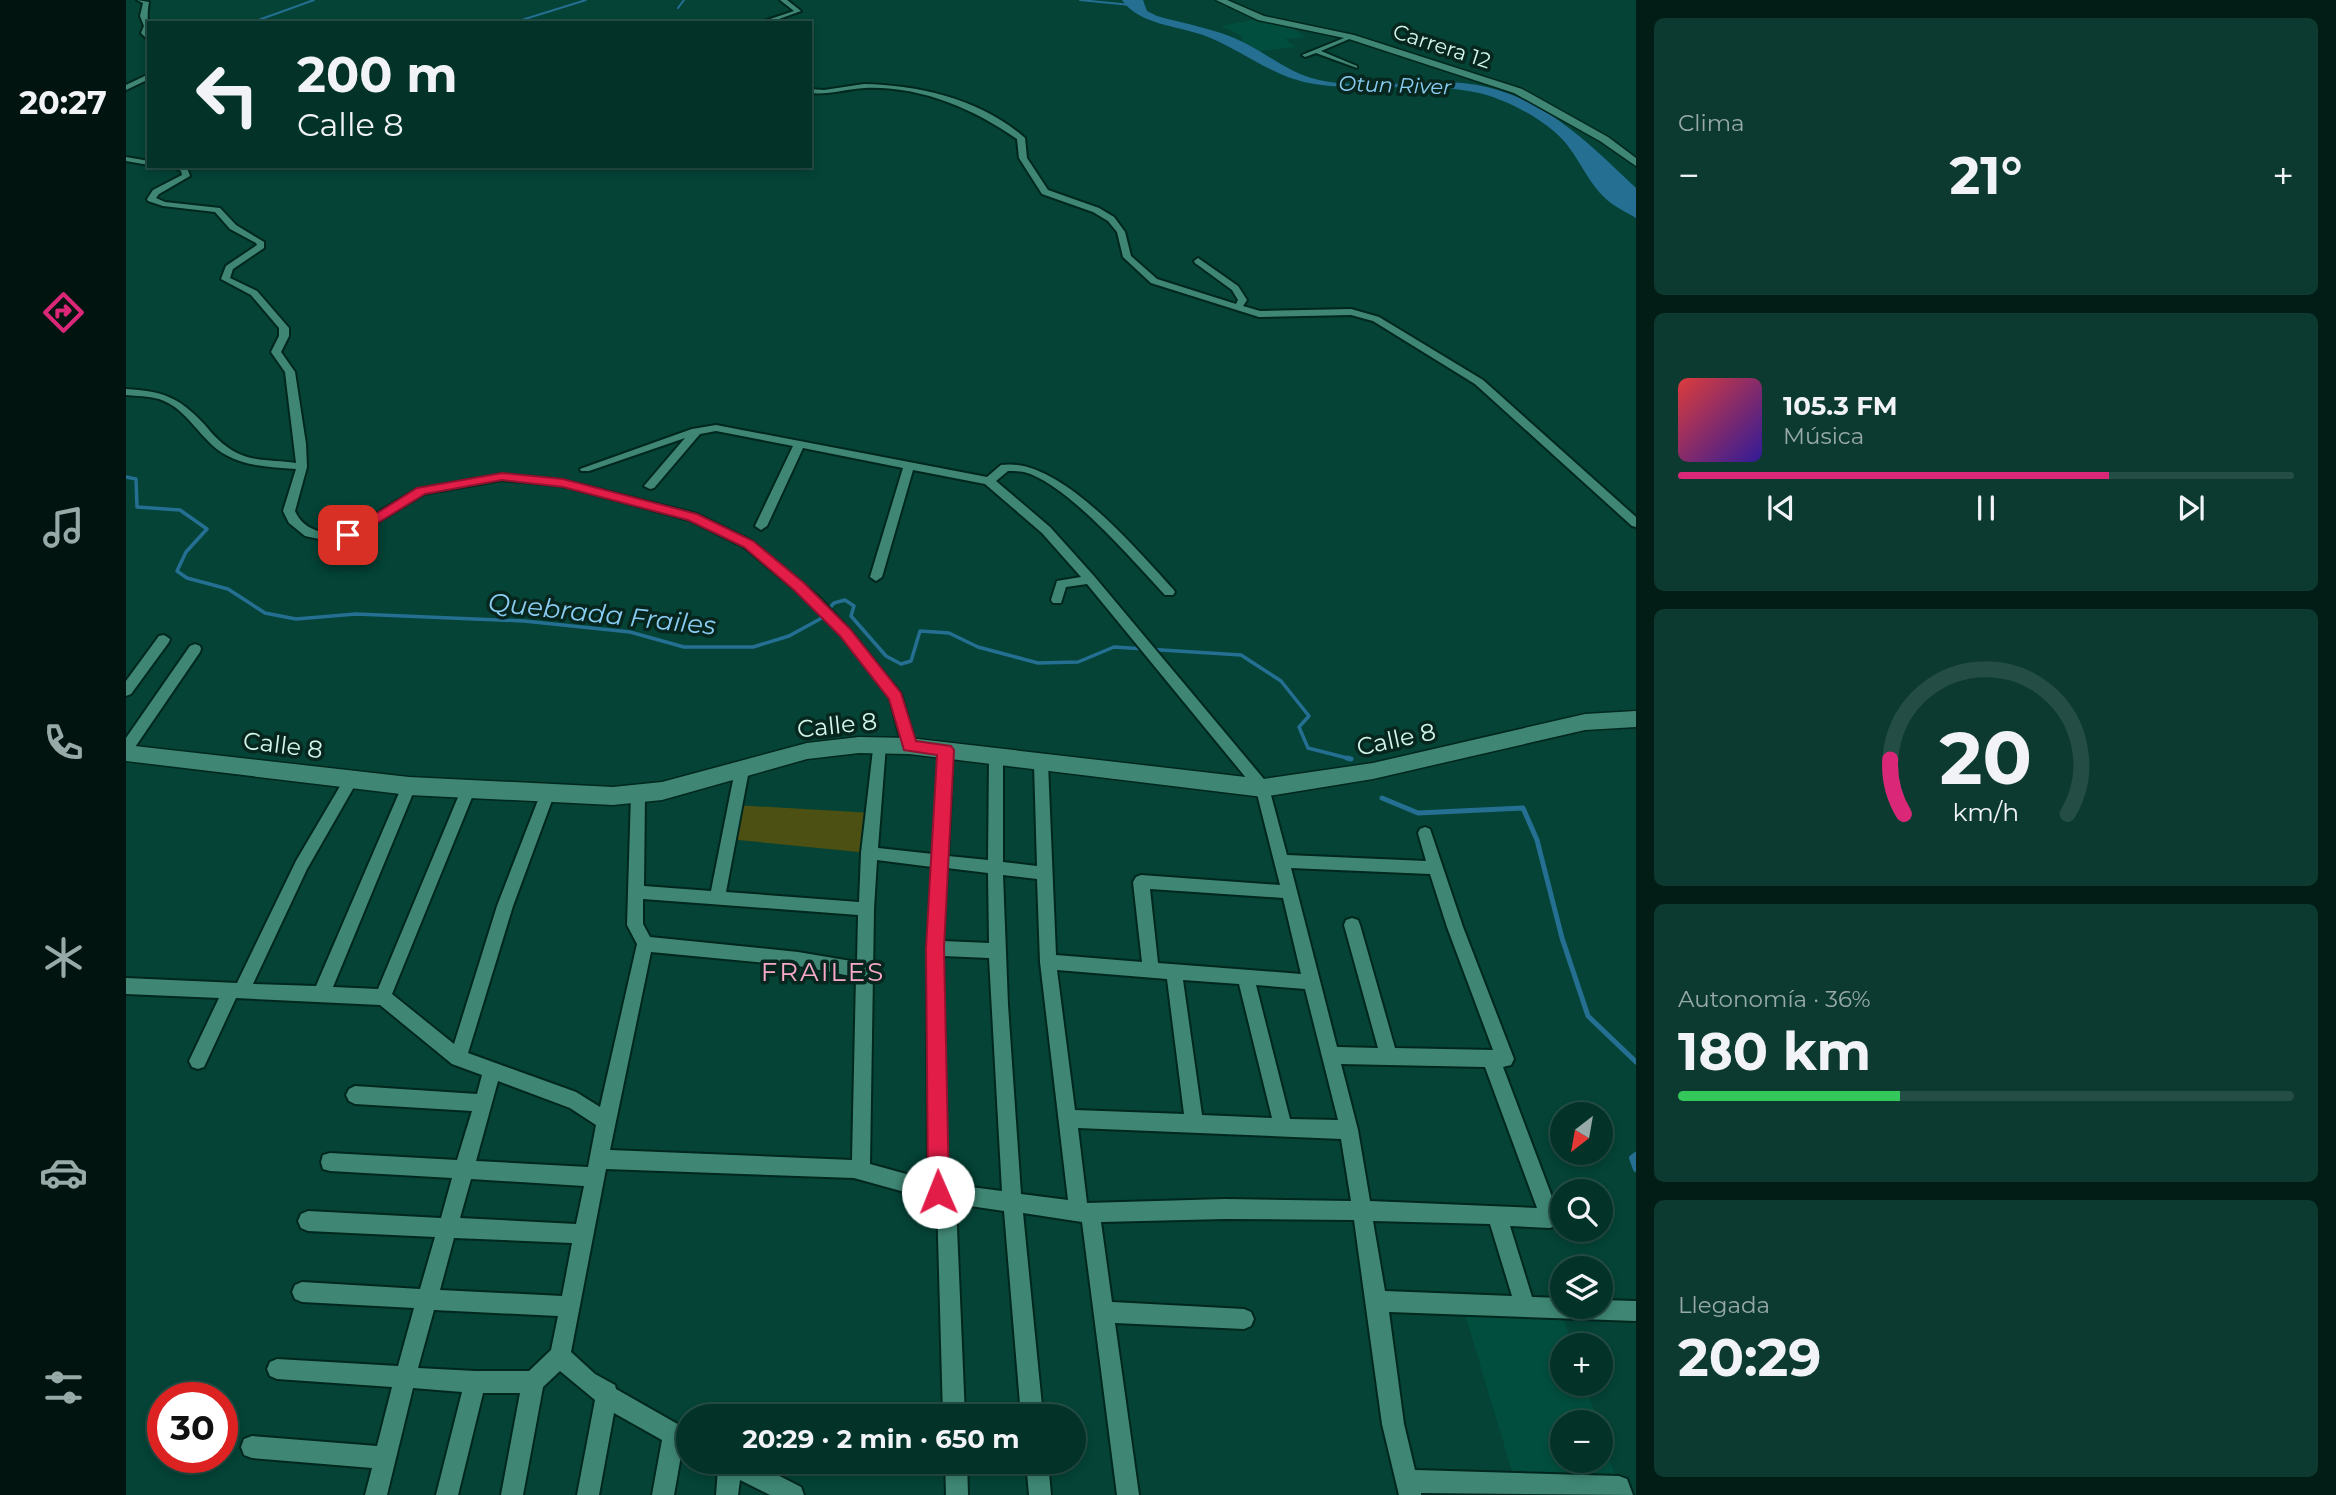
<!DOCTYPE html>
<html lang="es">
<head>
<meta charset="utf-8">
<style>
  body { margin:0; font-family:Montserrat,sans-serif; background:#0d3a30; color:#f1f3f6; height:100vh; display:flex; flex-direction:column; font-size:26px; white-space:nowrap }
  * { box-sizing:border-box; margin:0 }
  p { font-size:23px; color:#97aaa8 }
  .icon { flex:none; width:38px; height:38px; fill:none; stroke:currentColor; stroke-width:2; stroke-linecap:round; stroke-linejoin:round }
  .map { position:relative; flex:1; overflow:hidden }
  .side { display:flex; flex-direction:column; gap:18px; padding:18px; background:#021c16; width:700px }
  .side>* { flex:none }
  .hud { position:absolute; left:21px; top:21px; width:665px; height:147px; border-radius:0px; box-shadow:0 4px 10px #0003,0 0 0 2px #244d45; background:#033228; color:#f1f3f6; overflow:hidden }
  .needle { width:46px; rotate:211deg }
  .fabs { position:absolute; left:1424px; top:1102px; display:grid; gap:14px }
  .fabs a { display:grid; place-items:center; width:63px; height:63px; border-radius:50%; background:#033228; box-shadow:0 4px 10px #0003,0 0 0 2px #244d45; font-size:35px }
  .speed { position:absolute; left:21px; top:1382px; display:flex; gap:14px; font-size:35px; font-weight:700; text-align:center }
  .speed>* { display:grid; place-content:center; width:91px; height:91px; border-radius:50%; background:#033228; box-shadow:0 4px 10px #0003,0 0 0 2px #244d45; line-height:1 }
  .speed .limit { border:10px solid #d22; background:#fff; color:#111 }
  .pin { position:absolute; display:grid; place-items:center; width:60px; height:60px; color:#fff; margin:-30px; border-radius:14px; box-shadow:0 4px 10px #0006 }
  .me { position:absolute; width:77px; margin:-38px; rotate:359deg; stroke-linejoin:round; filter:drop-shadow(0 0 5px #0008) }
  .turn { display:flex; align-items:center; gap:24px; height:147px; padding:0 35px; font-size:32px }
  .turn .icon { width:91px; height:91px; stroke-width:2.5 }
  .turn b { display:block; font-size:49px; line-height:60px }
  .big { font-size:52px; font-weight:700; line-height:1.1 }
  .side .tile { flex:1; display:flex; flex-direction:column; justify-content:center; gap:10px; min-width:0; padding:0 24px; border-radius:10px; background:#0d3a30 }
  .side .dial { align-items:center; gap:0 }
  .dial svg { height:182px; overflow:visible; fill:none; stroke:#244d45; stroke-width:7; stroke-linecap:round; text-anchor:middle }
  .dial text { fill:#f1f3f6; stroke:none }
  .song { display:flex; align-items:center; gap:21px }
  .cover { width:84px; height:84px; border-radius:10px; background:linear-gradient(135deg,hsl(0 70% 55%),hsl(250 70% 35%)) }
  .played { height:7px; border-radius:4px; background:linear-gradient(90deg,#db2777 70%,#244d45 70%) }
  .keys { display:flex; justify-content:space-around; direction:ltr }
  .heat { display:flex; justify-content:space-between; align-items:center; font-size:38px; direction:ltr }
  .charge { height:10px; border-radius:5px; background:linear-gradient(90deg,#34c759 36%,#244d45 0) }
  .trip { position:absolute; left:550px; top:1404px; width:410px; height:70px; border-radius:35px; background:#033228; box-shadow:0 4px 10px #0003,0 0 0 2px #244d45; font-weight:700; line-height:70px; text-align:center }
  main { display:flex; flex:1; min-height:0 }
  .tab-bar { display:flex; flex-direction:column; width:126px; justify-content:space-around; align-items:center; background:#011410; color:#97aaa8 }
  .tab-bar .icon { width:49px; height:49px }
  .tab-bar .selected { color:#db2777 }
  .tab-bar b { font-size:32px; color:#f1f3f6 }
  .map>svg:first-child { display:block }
  .built { fill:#024e3e }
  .green { fill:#4c5013 }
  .water { fill:#256f93 }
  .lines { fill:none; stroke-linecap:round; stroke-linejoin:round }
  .stream-far3 { stroke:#256f93; stroke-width:2 }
  .stream-far2 { stroke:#256f93; stroke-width:3.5 }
  .stream-far1 { stroke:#256f93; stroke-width:5 }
  .stream { stroke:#256f93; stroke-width:6 }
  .street-casing { stroke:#00271e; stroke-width:4 }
  .secondary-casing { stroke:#00271e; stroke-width:3 }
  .street { fill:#3f8774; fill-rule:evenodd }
  .secondary { fill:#3f8774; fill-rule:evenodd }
  .route { fill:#e11d48; stroke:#92132f; stroke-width:2 }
  .labels { text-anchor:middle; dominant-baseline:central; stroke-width:7; stroke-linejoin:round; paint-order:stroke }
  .far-street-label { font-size:21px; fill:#d3f6eb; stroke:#07261e }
  .far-water-label { font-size:21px; font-style:italic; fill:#8acdf3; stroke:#07261e }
  .street-label { font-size:24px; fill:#d3f6eb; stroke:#07261e }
  .water-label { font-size:26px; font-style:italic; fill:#8acdf3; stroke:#07261e }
  .neighbourhood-label { font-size:26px; letter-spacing:2px; fill:#f8a9c9; stroke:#07261e }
</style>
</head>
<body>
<main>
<nav class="tab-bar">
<b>20:27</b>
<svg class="icon selected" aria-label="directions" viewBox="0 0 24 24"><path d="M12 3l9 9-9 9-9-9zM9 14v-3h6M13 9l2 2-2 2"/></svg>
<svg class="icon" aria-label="music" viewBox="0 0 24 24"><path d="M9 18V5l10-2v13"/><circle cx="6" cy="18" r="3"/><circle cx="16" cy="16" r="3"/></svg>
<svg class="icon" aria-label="phone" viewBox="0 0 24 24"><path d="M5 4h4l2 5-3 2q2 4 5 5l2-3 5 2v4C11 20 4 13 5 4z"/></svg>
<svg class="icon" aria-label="climate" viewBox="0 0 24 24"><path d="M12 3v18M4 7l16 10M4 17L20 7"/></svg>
<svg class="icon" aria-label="car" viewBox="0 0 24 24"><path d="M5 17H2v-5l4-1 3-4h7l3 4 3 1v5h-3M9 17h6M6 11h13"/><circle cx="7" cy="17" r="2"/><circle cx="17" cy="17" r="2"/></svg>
<svg class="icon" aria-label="filters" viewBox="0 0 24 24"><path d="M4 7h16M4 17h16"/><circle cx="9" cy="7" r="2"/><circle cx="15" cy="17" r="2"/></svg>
</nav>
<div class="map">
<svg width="1510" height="1495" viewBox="0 0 1510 1495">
  <rect width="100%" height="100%" fill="#044336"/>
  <!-- built -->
  <g class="built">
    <path d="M1135,18L1162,24L1179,37L1159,39L1170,47L1134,51L1116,41V36L1096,26Z"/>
    <path d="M1336,1304L1434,1308L1446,1346H1437V1384H1459L1472,1423H1437V1461H1475V1433L1493,1487L1390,1485Z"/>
  </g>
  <!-- green -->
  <path class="green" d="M608,805L747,813L743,853L602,839Z"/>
  <!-- water -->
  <path class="water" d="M996,0H1017L1021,11L1031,16C1059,24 1091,29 1117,42C1143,55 1165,74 1193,80C1231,88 1272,83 1310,82C1400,80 1449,130 1510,188V218C1500,212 1487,206 1479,198C1463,183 1455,163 1442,146C1428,127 1399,110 1377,101C1319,76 1245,95 1183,83C1145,76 1113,48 1077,35C1051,26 1012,24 996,0Z"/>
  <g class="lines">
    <!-- stream-far3 -->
    <g class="stream-far3">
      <path d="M954,0L1005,5"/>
      <path d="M552,8L558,0"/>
      <path d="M124,23L188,0"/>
      <path d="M386,23L460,0"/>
    </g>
    <!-- stream-far2 -->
    <path class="stream-far2" d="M0,477L10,479L11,507L54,510L81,529L60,552L51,571L61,578L102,589L139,613L170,619L230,614L398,621L504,632L558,647H627L663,636L694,619L708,603L719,600L728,606L725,616L760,656L775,664L785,661L794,631L823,633L852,647L912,663L952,662L988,647L1115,655L1155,681L1183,716L1173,727L1182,748L1225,759"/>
    <!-- stream-far1 -->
    <g class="stream-far1">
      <path d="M1221,758L1225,759"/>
      <path d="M1256,798L1292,813L1397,808L1411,840L1436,938L1462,1016L1510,1062"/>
    </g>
    <!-- stream -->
    <path class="stream" d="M1510,1155L1506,1158L1510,1169"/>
    <!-- street casing -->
    <g class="street-casing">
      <g id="street">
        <path d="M11,0L23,2C20,16 23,28 23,41L15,33L18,26L14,16L17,3Z"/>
        <path d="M654,0H661L675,11L642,23H632L668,11Z"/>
        <path d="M1223,36L1228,37L1195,51L1231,66V68L1190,53L1179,57L1176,55Z"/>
        <path d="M23,74V79L0,90V85Z"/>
        <path d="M738,84C794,85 856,100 899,138L901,158L922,190L973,208L988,217L999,232L1005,256L1031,279L1110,304L1112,300L1106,290L1069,263L1068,261L1072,258L1112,286L1121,300L1117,306L1134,311L1225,309L1253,317L1357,380L1510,517V527L1506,526L1349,384L1247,321L1225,315L1133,317L1025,283L997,257L991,232L982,221L967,212L916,194L893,158L891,139C846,108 794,86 739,88C720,89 703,95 684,93V89L698,90Z"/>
        <path d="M0,157L23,161V165L0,161Z"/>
        <path d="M46,166L61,168L64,176L33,194L30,198L39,202L94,208L110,225L138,242V248L107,269L104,278L131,291L163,328V336L155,352L169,372L180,444L181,467L169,511C177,530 199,536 219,532L291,489L376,474L437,480L571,514L626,541L694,598L723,629L775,694L790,746L788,750H778L776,746L764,698L715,635L686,604L618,547L563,520L437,486L376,480L298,494L226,538L207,542L179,536L163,523L157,511L170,469C147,467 121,467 100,455C74,441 62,408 33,399C22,396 11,396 0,395V389C36,391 53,397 78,424C87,435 97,446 111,453C129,462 151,460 170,463L159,372L145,352L153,336V328L125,295L95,279L100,266L131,245L130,243L104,229L89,212L37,206L22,201L21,199L27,190L56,175L55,171Z"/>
        <path d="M590,425L861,477L875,465C933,456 1011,550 1047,589L1049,592L1047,595H1039C1008,562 941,483 898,472C893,471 887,471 882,471L870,481L924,527L968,576L1142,784L1161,855L1300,861L1292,833L1294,829L1299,827L1304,829L1337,927L1388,1059L1385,1065L1377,1067L1434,1218L1431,1225L1424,1228L1384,1226L1406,1297L1437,1298V1307H1475V1300L1510,1301V1321L1263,1312L1278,1424L1289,1470L1493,1476L1501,1479L1507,1495L1295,1493V1495H1273L1256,1424L1228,1220L1099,1219L975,1222L986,1302L1118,1309L1125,1312L1128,1319L1125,1326L1118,1329L989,1323L1013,1495H991L956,1222L897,1213L917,1416H895L878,1211L830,1204L839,1416H817L811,1201L728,1178L480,1169L445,1352L469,1374L489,1385L490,1389L562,1430V1453L556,1450L548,1495H526L536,1440L488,1413L473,1495H451L469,1400L434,1371L417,1387L397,1495H375L394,1393H357L332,1495H310L336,1392L287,1388L261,1495H239L246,1468L126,1458L118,1455L115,1447L118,1439L126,1436L251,1446L266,1387L151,1379L144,1376L141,1369L144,1362L151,1359L272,1366L288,1308L176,1302L169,1299L166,1292L169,1285L176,1282L294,1289L309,1237L182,1231L175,1228L172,1221L175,1214L182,1211L315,1218L326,1178L204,1171L197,1169L195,1162L197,1155L204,1153L331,1160L346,1111L229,1104L223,1101L220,1095L223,1089L229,1086L351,1094L356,1075L326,1064L254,1005L110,998L78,1067L72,1069L66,1067L63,1061L93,998L0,994V978L111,983L170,861L220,776H230L232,780L181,869L127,984L190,986L276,786L278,782H288L290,786L207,987L252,989L335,790L337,786H347L349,790L266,994L328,1044L371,906L414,795L416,791H426L428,795L387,906L342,1053L450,1092L474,1107L511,944L501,925L505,795L507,791H517L519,795L518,886L585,891L609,770L611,766H621L623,770L600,892L733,902L735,853L748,741H758L760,745L752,848L807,854L813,750L815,746H825L827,750L822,856L862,860L863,758L865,754H875L877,758V862L911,866L908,764L910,760H920L922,764L930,955L1016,962L1007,882L1010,877L1015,875L1154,885L1130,790L961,584L940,587L935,603H927L925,600L931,581L955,577L916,533L859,484L787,470L756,577L750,581L744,577L777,468L677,448L641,526L635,530L629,526L667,446L590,431L574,434L528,488L524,489L518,486L559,438L463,471H455L454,469L566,429ZM751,860L806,867L801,948L802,1180L744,1164L748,909ZM821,868L862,873L863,943L817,941ZM1165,868L1304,874L1321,927L1367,1050L1269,1048L1234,925L1232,920L1226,918L1220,920L1218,925L1252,1048L1211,1047ZM877,875L911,879L914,962L942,1200L895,1194L882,1005ZM1024,889L1157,898L1175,974L1032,963ZM517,899L732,915L731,962L672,952L524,937L517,924ZM525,952L672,966L730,977L726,1160L484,1150ZM817,956L863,958L876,1191L821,1184ZM931,970L1041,979L1058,1114L949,1110ZM1057,980L1113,984L1146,1118L1076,1115ZM1130,985L1179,989L1212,1120L1164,1119ZM1215,1064L1359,1067L1411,1208L1244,1201L1232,1130ZM372,1081L444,1108L470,1125L462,1167L350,1161ZM952,1128L1215,1139L1225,1201L1099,1199L961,1203ZM345,1179L458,1186L450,1224L334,1218ZM1247,1221L1364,1224L1386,1296L1259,1291ZM328,1238L446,1243L436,1296L314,1290ZM308,1310L432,1316L425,1350L403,1371H349L292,1368Z"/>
        <path d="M38,635L44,639L43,642L5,694L0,696V681L33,636Z"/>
        <path d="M69,644L74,646L75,649L74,652L5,753L0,754V738L64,646Z"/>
        <path d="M589,1461H624L675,1487L678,1495H644L614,1480L612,1495H590L592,1469Z"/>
        <path d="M819,1461H841L842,1495H820Z"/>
        <path d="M900,1461H922L925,1495H903Z"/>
      </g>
    </g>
    <!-- secondary casing -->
    <g class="secondary-casing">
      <g id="secondary">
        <path d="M1090,0H1101L1138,16L1228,35L1396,89L1482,137L1510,158V166L1474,141L1388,93L1223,39L1132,20Z"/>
        <path d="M1510,711V727L1459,730L1247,779L1137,797L783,754L733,753L681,759L536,800L487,805L283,795L0,761V745L283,777L487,787L536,782L681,743L733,737L783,738L1137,779L1247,763L1459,714Z"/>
      </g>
    </g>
    <!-- street -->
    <use href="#street" class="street"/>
    <!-- secondary -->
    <use href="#secondary" class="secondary"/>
  </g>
  <!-- route -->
  <path class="route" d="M376,473L437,479L571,514L627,541L678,583L724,629L775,693L790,741L825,746L828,750L818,948L823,1192L820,1200L812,1203L805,1200L802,1192L800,948L811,755L778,750L763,699L714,636L668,590L618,547L562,520L437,487L376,480L299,494L227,538L216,535L291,488Z"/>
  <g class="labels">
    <!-- far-street labels -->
    <g class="far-street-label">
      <text transform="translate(1316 46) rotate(18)">Carrera 12</text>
    </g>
    <!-- far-water labels -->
    <g class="far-water-label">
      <text transform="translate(1269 85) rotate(2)">Otun River</text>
    </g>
    <!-- street labels -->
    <g class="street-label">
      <text transform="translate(711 725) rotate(-6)">Calle 8</text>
      <text transform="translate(1270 739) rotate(-12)">Calle 8</text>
      <text transform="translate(157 745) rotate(7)">Calle 8</text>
    </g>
    <!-- water labels -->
    <g class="water-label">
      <text transform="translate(476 614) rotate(6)">Quebrada Frailes</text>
    </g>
    <!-- neighbourhood labels -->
    <g class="neighbourhood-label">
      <text x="697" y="972">FRAILES</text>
    </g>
  </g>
</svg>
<div class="fabs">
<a><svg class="needle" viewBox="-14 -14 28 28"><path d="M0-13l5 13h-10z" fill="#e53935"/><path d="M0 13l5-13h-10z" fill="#97aaa8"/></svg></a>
<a><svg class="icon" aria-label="search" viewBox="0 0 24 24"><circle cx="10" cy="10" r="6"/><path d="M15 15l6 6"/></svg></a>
<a><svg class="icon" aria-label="layers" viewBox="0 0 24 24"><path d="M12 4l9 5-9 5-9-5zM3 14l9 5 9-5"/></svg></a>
<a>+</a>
<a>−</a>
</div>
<div class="speed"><div class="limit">30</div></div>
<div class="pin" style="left:222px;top:535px;background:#d93025"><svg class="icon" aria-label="arrive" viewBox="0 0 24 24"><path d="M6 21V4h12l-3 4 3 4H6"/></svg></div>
<svg class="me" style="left:812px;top:1192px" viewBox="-20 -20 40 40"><circle r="19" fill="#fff"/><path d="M0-13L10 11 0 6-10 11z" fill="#e11d48"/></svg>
<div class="trip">20:29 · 2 min · 650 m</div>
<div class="hud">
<div class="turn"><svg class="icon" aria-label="left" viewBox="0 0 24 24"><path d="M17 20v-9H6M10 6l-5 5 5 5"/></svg><div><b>200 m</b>Calle 8</div></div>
</div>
</div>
<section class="side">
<div class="tile"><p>Clima</p>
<div class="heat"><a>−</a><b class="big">21°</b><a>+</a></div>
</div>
<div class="tile">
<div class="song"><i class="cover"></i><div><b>105.3 FM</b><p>Música</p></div></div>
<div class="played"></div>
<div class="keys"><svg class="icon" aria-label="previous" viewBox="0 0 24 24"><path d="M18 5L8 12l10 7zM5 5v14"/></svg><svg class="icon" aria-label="pause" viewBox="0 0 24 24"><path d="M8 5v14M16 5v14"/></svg><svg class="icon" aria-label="next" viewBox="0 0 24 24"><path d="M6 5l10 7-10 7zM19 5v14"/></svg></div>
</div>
<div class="tile dial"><svg viewBox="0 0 100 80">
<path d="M14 69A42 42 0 1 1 86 69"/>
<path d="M14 69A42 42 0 0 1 8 45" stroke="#db2777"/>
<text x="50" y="56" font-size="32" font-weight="700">20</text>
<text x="50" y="72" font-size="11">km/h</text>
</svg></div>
<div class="tile"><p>Autonomía · 36%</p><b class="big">180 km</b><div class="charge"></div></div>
<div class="tile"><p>Llegada</p><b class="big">20:29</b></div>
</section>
</main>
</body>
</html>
